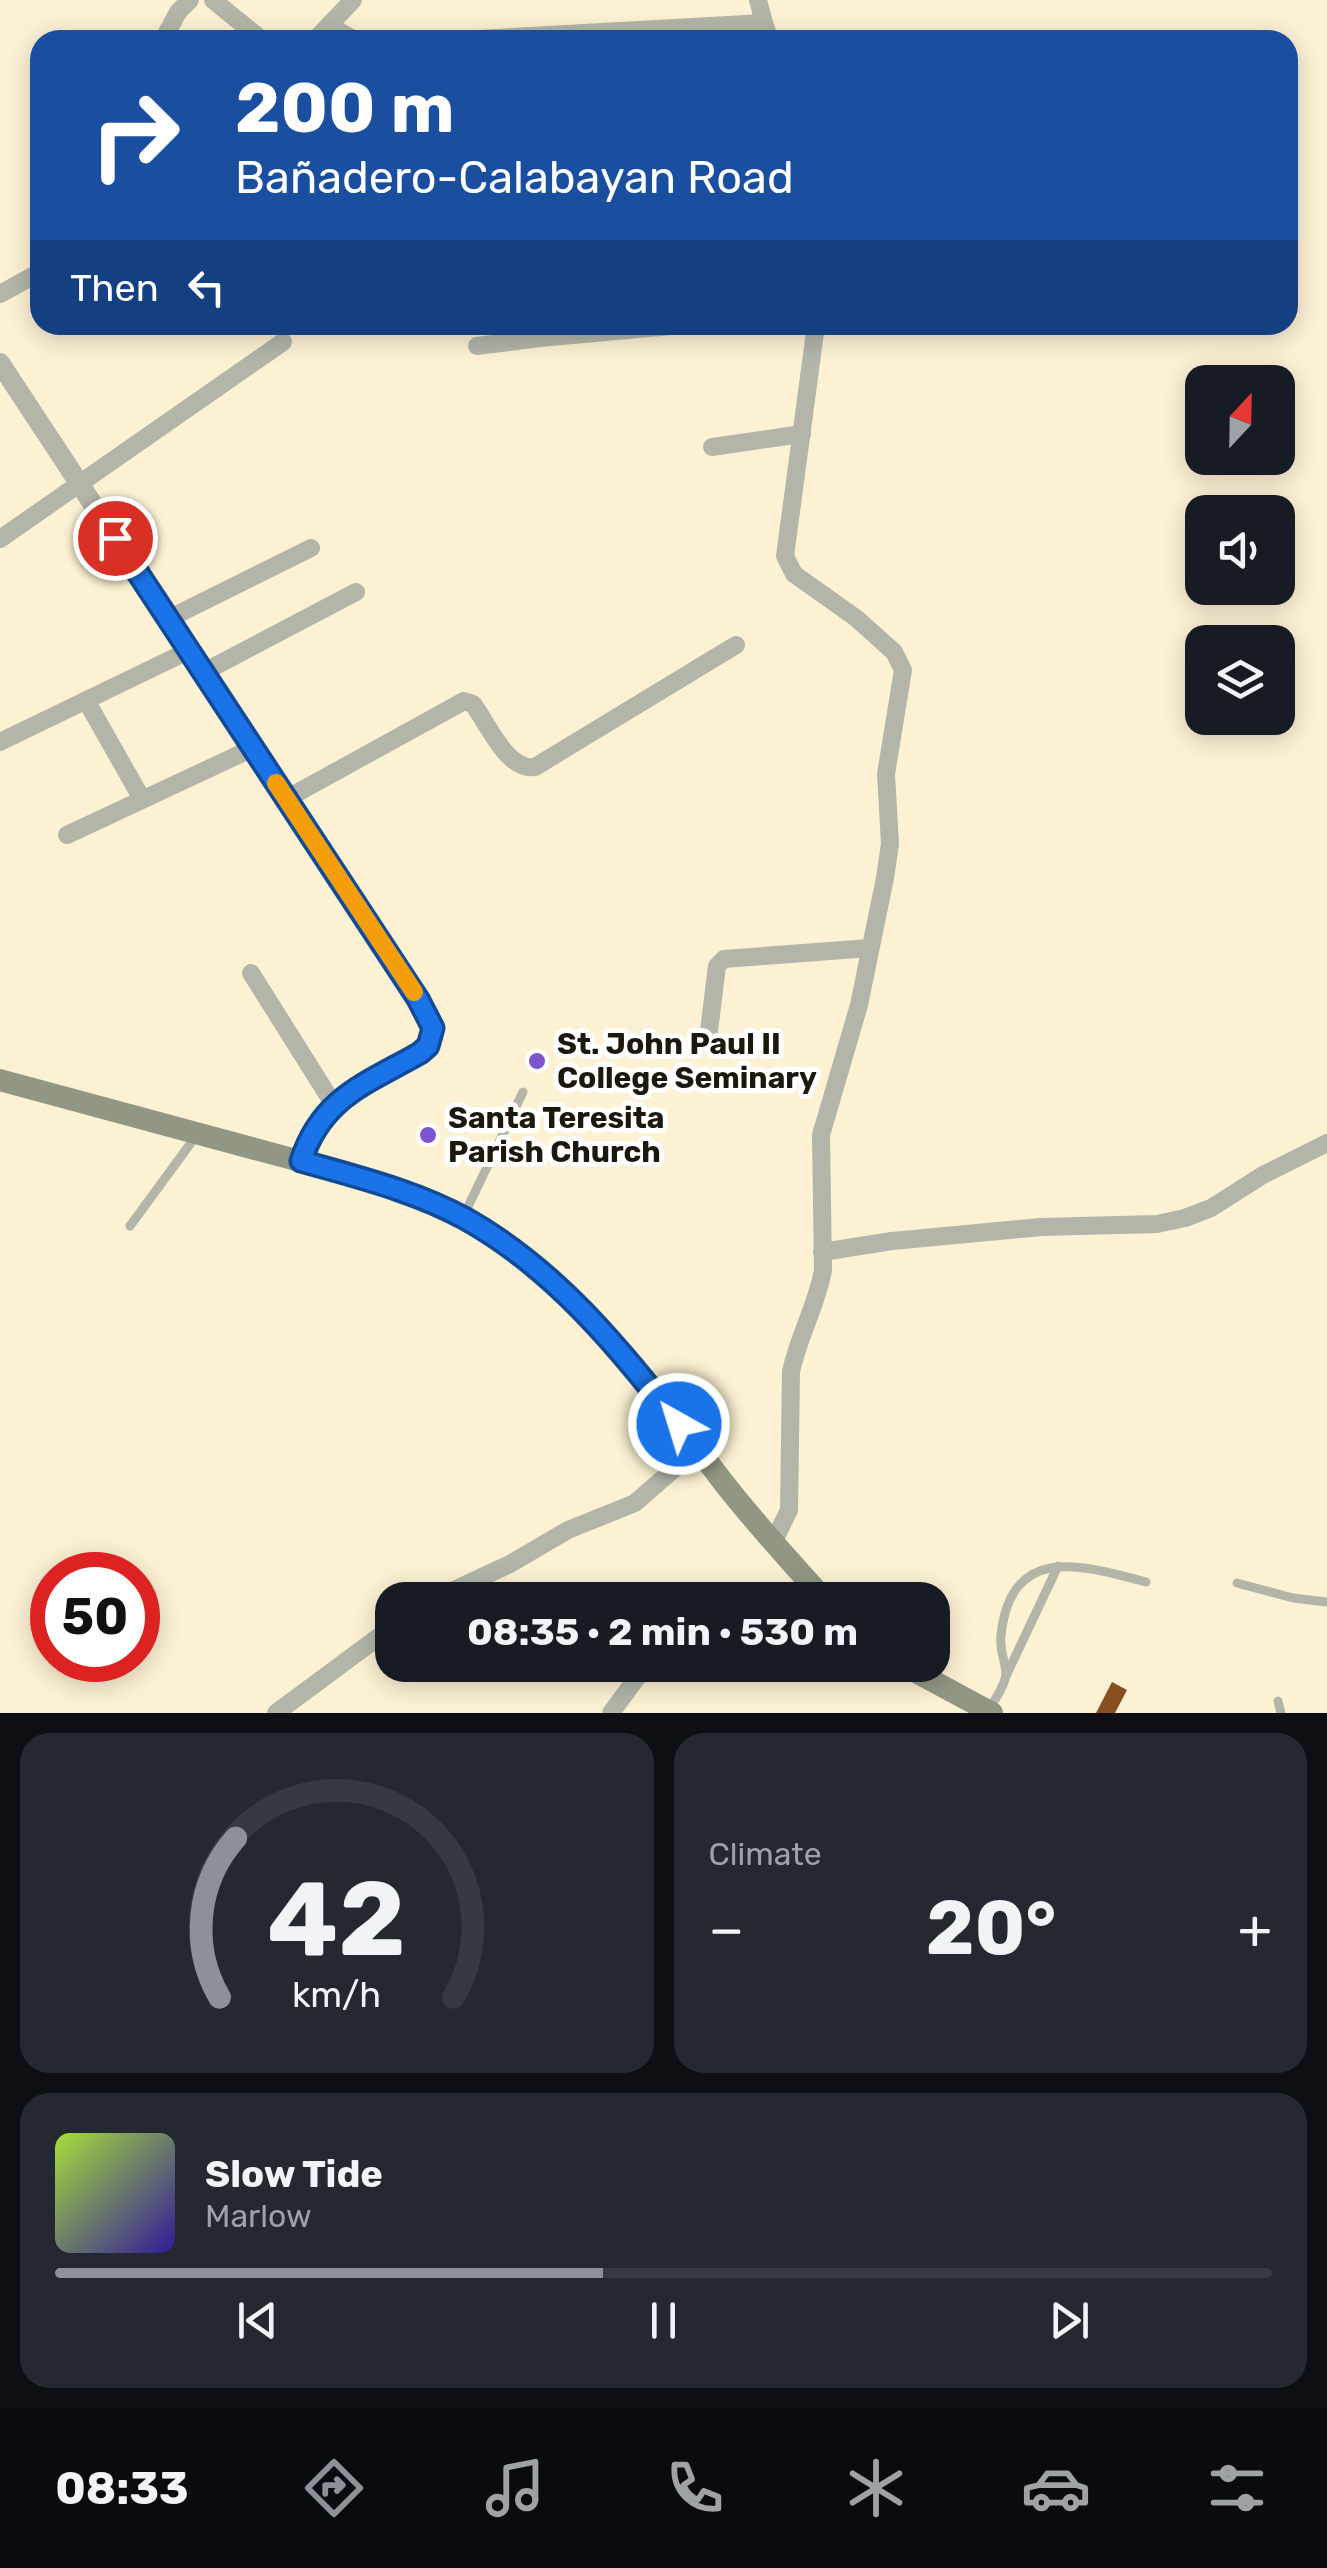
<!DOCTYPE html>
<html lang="en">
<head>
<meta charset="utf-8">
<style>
  body { margin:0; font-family:Rubik,sans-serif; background:#242831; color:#f1f3f6; height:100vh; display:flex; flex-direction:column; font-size:38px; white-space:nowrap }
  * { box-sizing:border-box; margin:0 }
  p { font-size:32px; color:#9ea1a6 }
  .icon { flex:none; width:55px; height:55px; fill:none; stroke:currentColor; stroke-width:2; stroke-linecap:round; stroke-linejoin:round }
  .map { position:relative; height:1713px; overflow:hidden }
  .panel { display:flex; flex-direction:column; gap:20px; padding:20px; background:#0d0f14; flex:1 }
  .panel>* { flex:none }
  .banner { position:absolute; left:30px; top:30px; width:1268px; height:305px; border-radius:30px; box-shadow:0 5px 25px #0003; background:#1a4fa0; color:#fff; overflow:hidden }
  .needle { width:65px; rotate:22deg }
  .buttons { position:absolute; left:1185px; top:365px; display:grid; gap:20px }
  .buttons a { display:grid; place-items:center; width:110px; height:110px; border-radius:20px; background:#171b24; box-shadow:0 5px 25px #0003; font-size:50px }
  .speed { position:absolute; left:30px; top:1552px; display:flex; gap:20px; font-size:50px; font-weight:700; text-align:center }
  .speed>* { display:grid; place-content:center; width:130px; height:130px; border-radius:50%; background:#171b24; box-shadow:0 5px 25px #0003; line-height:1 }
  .speed .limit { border:15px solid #d22; background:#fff; color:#111 }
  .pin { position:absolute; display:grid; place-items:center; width:85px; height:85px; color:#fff; margin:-42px; border:5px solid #fff; border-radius:50%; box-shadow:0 2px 10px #0007 }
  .me { position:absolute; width:110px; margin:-55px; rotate:321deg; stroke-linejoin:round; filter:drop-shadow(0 0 8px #0008) }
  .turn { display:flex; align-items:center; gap:35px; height:210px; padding:0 40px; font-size:45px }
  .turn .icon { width:130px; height:130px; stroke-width:2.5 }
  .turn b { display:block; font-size:70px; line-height:85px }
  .then { display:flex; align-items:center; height:95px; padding:0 40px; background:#0003; gap:20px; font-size:38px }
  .big { font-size:75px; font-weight:700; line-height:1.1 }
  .panel .tile { flex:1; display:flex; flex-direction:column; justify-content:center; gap:15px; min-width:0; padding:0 35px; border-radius:30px; background:#242831 }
  .panel .dial { align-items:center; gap:0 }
  .dial svg { height:260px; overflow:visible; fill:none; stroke:#363941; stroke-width:7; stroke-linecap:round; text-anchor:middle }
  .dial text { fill:#f1f3f6; stroke:none }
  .song { display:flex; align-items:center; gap:30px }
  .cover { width:120px; height:120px; border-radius:15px; background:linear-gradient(135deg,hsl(80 70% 55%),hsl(250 70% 35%)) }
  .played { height:10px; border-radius:5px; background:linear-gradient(90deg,#8c9099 45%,#363941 45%) }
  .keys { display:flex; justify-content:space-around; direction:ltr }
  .heat { display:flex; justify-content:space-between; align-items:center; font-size:55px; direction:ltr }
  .panel .tiles { flex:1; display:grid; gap:20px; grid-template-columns:1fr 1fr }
  .tile:last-child { grid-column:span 2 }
  .trip { position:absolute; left:375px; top:1582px; width:575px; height:100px; border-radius:30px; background:#171b24; box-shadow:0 5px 25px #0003; font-weight:700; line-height:100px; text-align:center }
  .tabs { display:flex; height:160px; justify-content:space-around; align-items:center; background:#090b0e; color:#9ea1a6 }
  .tabs .icon { width:70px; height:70px }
  .tabs .selected { color:#8c9099 }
  .tabs b { font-size:45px; color:#f1f3f6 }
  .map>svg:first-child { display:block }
  .building { fill:#874e1f }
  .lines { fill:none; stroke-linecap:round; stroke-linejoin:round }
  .service { stroke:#b2b5a8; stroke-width:9 }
  .minor { stroke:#b2b5a8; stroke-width:18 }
  .tertiary { stroke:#b2b5a8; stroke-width:20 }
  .secondary { stroke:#929784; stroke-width:22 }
  .route-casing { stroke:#114b97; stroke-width:25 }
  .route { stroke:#1a73e8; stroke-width:18 }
  .slow { stroke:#f59e0b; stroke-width:18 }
  .poi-dot { fill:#7e55cf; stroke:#fff; stroke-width:4 }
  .labels { text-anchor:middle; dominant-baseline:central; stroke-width:10; stroke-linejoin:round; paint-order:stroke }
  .poi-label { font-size:30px; font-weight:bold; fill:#1d180e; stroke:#fff; text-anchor:start }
</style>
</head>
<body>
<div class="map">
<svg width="1327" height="1713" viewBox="0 0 1327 1713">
  <rect width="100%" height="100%" fill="#fdf1d4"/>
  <!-- building -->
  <path class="building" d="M1112,1682L1127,1690L1115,1713H1096Z"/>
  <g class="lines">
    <!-- service -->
    <g class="service">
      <path d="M464,1215L523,1092"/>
      <path d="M130,1226L196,1136"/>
      <path d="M1237,1583L1293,1598L1327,1602"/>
      <path d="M1006,1676L1058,1566"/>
      <path d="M1278,1701L1281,1713"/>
      <path d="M990,1708C995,1699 1006,1684 1006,1673C1005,1660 999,1649 1001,1635C1011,1543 1082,1565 1146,1582"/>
    </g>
    <!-- minor -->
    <g class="minor">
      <path d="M213,0L262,40"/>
      <path d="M758,0L764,23"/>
      <path d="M329,26L355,40"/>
      <path d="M163,40L178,12L190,0"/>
      <path d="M315,40L353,0"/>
      <path d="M459,40L764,23L770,40"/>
      <path d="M0,294L40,272"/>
      <path d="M539,325L540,338L682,325"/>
      <path d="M477,346L540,338"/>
      <path d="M712,447L802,434"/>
      <path d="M0,539L283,342"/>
      <path d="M168,619L311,548"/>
      <path d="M204,672L356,592"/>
      <path d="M87,702L142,799"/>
      <path d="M0,742L190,650"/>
      <path d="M286,799L464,701L473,704C488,724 507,771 535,767L736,645"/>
      <path d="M67,835L253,748"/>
      <path d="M251,973L334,1105"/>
      <path d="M708,1039L717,966L724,959L870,948"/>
      <path d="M822,1252L892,1241L1041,1227L1157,1224L1185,1218L1211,1208L1263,1175L1327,1143"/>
      <path d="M773,1543L789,1510L791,1372C798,1337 817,1305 823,1270L821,1135L859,1005L885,878L890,844L886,774L903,670L894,652L856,618L794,574L785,556L816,325"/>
      <path d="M433,1600L510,1564L568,1530L635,1503L698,1448"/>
      <path d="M276,1713L392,1627"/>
      <path d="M611,1713L638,1676L658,1665"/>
    </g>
    <!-- tertiary -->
    <path class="tertiary" d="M0,363L429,1015L433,1028L427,1046C376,1092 326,1083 301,1161"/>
    <!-- secondary -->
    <g class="secondary">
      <path d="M0,1080L366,1179C399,1190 434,1202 465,1219C574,1278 647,1382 720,1478C753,1521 789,1560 825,1600"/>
      <path d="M903,1665L992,1713"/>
    </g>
  </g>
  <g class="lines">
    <!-- route casing -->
    <g class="route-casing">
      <path id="route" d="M115,538L418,999L433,1028L428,1046L420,1053C366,1084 322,1097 301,1161C357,1177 415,1191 466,1219C555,1269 617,1346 679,1424"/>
    </g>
    <!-- route -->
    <use href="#route" class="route"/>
    <!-- slow -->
    <path class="slow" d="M276,783L414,992"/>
  </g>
  <!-- markers -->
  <g class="poi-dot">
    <circle cx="537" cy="1061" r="10"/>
    <circle cx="428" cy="1135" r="10"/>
  </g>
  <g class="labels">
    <!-- poi labels -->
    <g class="poi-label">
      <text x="557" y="1044">St. John Paul II<tspan x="557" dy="34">College Seminary</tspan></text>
      <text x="448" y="1118">Santa Teresita<tspan x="448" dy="34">Parish Church</tspan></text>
    </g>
  </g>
</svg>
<div class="buttons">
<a><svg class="needle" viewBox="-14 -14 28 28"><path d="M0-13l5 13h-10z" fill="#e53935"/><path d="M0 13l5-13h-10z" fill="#9ea1a6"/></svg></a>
<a><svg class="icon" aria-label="sound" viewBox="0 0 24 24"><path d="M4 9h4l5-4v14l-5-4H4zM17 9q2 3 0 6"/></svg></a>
<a><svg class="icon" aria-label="layers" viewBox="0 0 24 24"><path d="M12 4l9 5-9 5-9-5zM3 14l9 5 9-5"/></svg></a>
</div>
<div class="speed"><div class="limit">50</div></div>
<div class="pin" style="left:115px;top:538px;background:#d93025"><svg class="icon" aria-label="arrive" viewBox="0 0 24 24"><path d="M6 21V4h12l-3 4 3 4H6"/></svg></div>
<svg class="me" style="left:679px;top:1424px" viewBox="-20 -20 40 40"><circle r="17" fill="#1a73e8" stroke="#fff" stroke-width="3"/><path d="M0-11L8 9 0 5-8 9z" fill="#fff"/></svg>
<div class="trip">08:35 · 2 min · 530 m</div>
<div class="banner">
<div class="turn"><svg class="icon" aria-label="right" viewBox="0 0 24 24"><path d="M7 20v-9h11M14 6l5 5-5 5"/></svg><div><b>200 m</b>Bañadero-Calabayan Road</div></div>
<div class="then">Then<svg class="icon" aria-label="left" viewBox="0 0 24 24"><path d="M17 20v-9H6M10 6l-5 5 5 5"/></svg></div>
</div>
</div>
<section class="panel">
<div class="tiles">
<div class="tile dial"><svg viewBox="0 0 100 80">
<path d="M14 69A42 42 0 1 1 86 69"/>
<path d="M14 69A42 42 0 0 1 19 20" stroke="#8c9099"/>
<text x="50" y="56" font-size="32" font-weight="700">42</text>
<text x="50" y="72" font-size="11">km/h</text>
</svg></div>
<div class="tile"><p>Climate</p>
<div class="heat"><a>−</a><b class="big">20°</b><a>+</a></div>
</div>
<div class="tile">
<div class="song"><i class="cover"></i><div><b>Slow Tide</b><p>Marlow</p></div></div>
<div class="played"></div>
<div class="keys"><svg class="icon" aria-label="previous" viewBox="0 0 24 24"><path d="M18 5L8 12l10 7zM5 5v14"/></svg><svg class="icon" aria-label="pause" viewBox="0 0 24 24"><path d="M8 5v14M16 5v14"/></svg><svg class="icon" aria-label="next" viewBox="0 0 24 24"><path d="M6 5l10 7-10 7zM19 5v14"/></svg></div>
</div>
</div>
</section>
<nav class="tabs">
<b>08:33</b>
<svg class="icon selected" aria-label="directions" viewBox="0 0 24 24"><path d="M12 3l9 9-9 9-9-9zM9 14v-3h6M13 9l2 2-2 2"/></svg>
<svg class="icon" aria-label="music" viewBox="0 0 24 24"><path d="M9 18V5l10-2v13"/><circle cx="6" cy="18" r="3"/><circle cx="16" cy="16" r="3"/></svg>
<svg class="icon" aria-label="phone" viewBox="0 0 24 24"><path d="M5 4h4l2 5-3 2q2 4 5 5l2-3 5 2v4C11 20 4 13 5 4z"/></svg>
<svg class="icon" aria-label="climate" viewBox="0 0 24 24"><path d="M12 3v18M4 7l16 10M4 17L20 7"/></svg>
<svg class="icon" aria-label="car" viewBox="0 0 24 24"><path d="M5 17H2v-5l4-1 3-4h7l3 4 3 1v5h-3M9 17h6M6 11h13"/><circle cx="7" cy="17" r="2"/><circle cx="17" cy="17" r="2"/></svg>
<svg class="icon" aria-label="filters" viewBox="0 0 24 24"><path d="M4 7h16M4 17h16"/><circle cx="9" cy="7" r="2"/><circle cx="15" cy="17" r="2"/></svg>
</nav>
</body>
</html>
